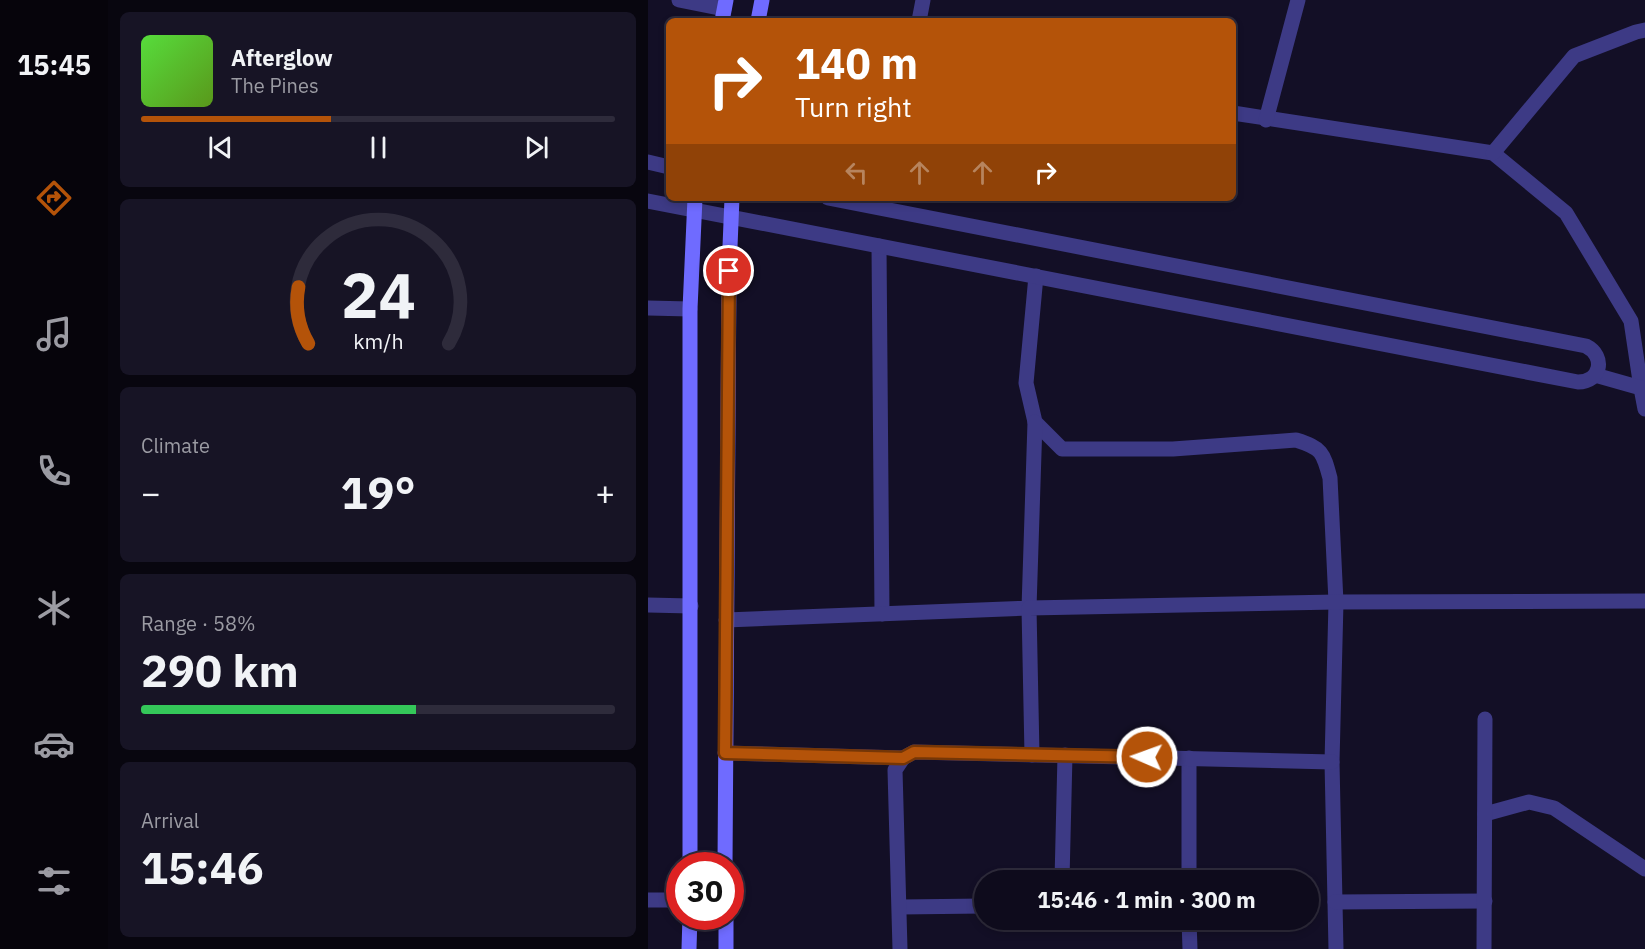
<!DOCTYPE html>
<html lang="en">
<head>
<meta charset="utf-8">
<style>
  body { margin:0; font-family:"IBM Plex Sans",sans-serif; background:#171425; color:#f1f3f6; height:100vh; display:flex; flex-direction:column; font-size:22px; white-space:nowrap }
  * { box-sizing:border-box; margin:0 }
  p { font-size:20px; color:#9b9ba3 }
  .icon { flex:none; width:33px; height:33px; fill:none; stroke:currentColor; stroke-width:2; stroke-linecap:round; stroke-linejoin:round }
  .map { position:relative; flex:1; overflow:hidden }
  .sheet { display:flex; flex-direction:column; gap:12px; padding:12px; background:#08060f; width:540px }
  .sheet>* { flex:none }
  .top-card { position:absolute; left:18px; top:18px; width:570px; height:183px; border-radius:9px; box-shadow:0 3px 9px #0003,0 0 0 2px #2e2b3b; background:#b45309; color:#fff; overflow:hidden }
  .speed { position:absolute; left:18px; top:852px; display:flex; gap:12px; font-size:30px; font-weight:700; text-align:center }
  .speed>* { display:grid; place-content:center; width:78px; height:78px; border-radius:50%; background:#0e0b1c; box-shadow:0 3px 9px #0003,0 0 0 2px #2e2b3b; line-height:1 }
  .speed .limit { border:9px solid #d22; background:#fff; color:#111 }
  .pin { position:absolute; display:grid; place-items:center; width:51px; height:51px; color:#fff; margin:-26px; border:3px solid #fff; border-radius:50%; box-shadow:0 2px 6px #0007 }
  .me { position:absolute; width:66px; margin:-33px; rotate:272deg; stroke-linejoin:round; filter:drop-shadow(0 0 4px #0008) }
  .turn { display:flex; align-items:center; gap:21px; height:126px; padding:0 30px; font-size:27px }
  .turn .icon { width:78px; height:78px; stroke-width:2.5 }
  .turn b { display:block; font-size:42px; line-height:51px }
  .lanes { display:flex; align-items:center; height:57px; padding:0 30px; background:#0003; justify-content:center; gap:30px; direction:ltr }
  .lanes .off { opacity:.35 }
  .big { font-size:45px; font-weight:700; line-height:1.1 }
  .sheet .widget { flex:1; display:flex; flex-direction:column; justify-content:center; gap:9px; min-width:0; padding:0 21px; border-radius:9px; background:#171425 }
  .sheet .dial { align-items:center; gap:0 }
  .dial svg { height:156px; overflow:visible; fill:none; stroke:#2e2b3b; stroke-width:7; stroke-linecap:round; text-anchor:middle }
  .dial text { fill:#f1f3f6; stroke:none }
  .song { display:flex; align-items:center; gap:18px }
  .cover { width:72px; height:72px; border-radius:9px; background:linear-gradient(135deg,hsl(110 70% 55%),hsl(90 70% 35%)) }
  .played { height:6px; border-radius:3px; background:linear-gradient(90deg,#b45309 40%,#2e2b3b 40%) }
  .keys { display:flex; justify-content:space-around; direction:ltr }
  .heat { display:flex; justify-content:space-between; align-items:center; font-size:33px; direction:ltr }
  .charge { height:9px; border-radius:4px; background:linear-gradient(90deg,#34c759 58%,#2e2b3b 0) }
  .trip { position:absolute; left:326px; top:870px; width:345px; height:60px; border-radius:30px; background:#0e0b1c; box-shadow:0 3px 9px #0003,0 0 0 2px #2e2b3b; font-weight:700; line-height:60px; text-align:center }
  main { display:flex; flex:1; min-height:0 }
  .tabs { display:flex; flex-direction:column; width:108px; justify-content:space-around; align-items:center; background:#06040b; color:#9b9ba3 }
  .tabs .icon { width:42px; height:42px }
  .tabs .selected { color:#b45309 }
  .tabs b { font-size:27px; color:#f1f3f6 }
  .map>svg:first-child { display:block }
  .lines { fill:none; stroke-linecap:round; stroke-linejoin:round }
  .minor { stroke:#3d3a85; stroke-width:15 }
  .tertiary { stroke:#3d3a85; stroke-width:15 }
  .secondary { stroke:#6f6bff; stroke-width:15 }
  .route-casing { stroke:#753606; stroke-width:15 }
  .route { stroke:#b45309; stroke-width:10 }
</style>
</head>
<body>
<main>
<nav class="tabs">
<b>15:45</b>
<svg class="icon selected" aria-label="directions" viewBox="0 0 24 24"><path d="M12 3l9 9-9 9-9-9zM9 14v-3h6M13 9l2 2-2 2"/></svg>
<svg class="icon" aria-label="music" viewBox="0 0 24 24"><path d="M9 18V5l10-2v13"/><circle cx="6" cy="18" r="3"/><circle cx="16" cy="16" r="3"/></svg>
<svg class="icon" aria-label="phone" viewBox="0 0 24 24"><path d="M5 4h4l2 5-3 2q2 4 5 5l2-3 5 2v4C11 20 4 13 5 4z"/></svg>
<svg class="icon" aria-label="climate" viewBox="0 0 24 24"><path d="M12 3v18M4 7l16 10M4 17L20 7"/></svg>
<svg class="icon" aria-label="car" viewBox="0 0 24 24"><path d="M5 17H2v-5l4-1 3-4h7l3 4 3 1v5h-3M9 17h6M6 11h13"/><circle cx="7" cy="17" r="2"/><circle cx="17" cy="17" r="2"/></svg>
<svg class="icon" aria-label="filters" viewBox="0 0 24 24"><path d="M4 7h16M4 17h16"/><circle cx="9" cy="7" r="2"/><circle cx="15" cy="17" r="2"/></svg>
</nav>
<section class="sheet">
<div class="widget">
<div class="song"><i class="cover"></i><div><b>Afterglow</b><p>The Pines</p></div></div>
<div class="played"></div>
<div class="keys"><svg class="icon" aria-label="previous" viewBox="0 0 24 24"><path d="M18 5L8 12l10 7zM5 5v14"/></svg><svg class="icon" aria-label="pause" viewBox="0 0 24 24"><path d="M8 5v14M16 5v14"/></svg><svg class="icon" aria-label="next" viewBox="0 0 24 24"><path d="M6 5l10 7-10 7zM19 5v14"/></svg></div>
</div>
<div class="widget dial"><svg viewBox="0 0 100 80">
<path d="M14 69A42 42 0 1 1 86 69"/>
<path d="M14 69A42 42 0 0 1 9 40" stroke="#b45309"/>
<text x="50" y="56" font-size="32" font-weight="700">24</text>
<text x="50" y="72" font-size="11">km/h</text>
</svg></div>
<div class="widget"><p>Climate</p>
<div class="heat"><a>−</a><b class="big">19°</b><a>+</a></div>
</div>
<div class="widget"><p>Range · 58%</p><b class="big">290 km</b><div class="charge"></div></div>
<div class="widget"><p>Arrival</p><b class="big">15:46</b></div>
</section>
<div class="map">
<svg width="997" height="949" viewBox="0 0 997 949">
  <rect width="100%" height="100%" fill="#130f26"/>
  <g class="lines">
    <!-- minor -->
    <g class="minor">
      <path d="M31,0L76,9"/>
      <path d="M271,21L275,0"/>
      <path d="M585,113L845,153L918,213L983,321L993,388"/>
      <path d="M618,120L650,0"/>
      <path d="M845,153L926,56L988,32L997,30"/>
      <path d="M231,246L234,614"/>
      <path d="M388,276L378,383L387,422L414,449H525L648,440C674,448 675,452 682,478L688,602L684,762L688,949"/>
      <path d="M0,308L42,309"/>
      <path d="M947,375L993,388L997,409"/>
      <path d="M0,605L43,606"/>
      <path d="M78,620L381,608L387,422"/>
      <path d="M77,753L255,758"/>
      <path d="M384,755L381,608L688,602L997,601"/>
      <path d="M541,758V880"/>
      <path d="M837,814L881,802L906,808L997,869"/>
      <path d="M414,880L417,755"/>
      <path d="M0,900H32"/>
      <path d="M687,902L837,901"/>
      <path d="M252,907L336,906"/>
      <path d="M541,920L542,949"/>
      <path d="M252,949L247,770L255,758L266,752L684,762"/>
      <path d="M836,949L837,719"/>
    </g>
    <!-- tertiary -->
    <g class="tertiary">
      <path d="M0,162L21,167"/>
      <path d="M0,201L930,382C953,382 958,356 938,346L180,198"/>
    </g>
    <!-- secondary -->
    <g class="secondary">
      <path d="M74,21L78,0"/>
      <path d="M110,21L114,0"/>
      <path d="M42,866V309L47,198"/>
      <path d="M77,866L81,271L84,198"/>
      <path d="M78,916V949"/>
      <path d="M41,949L42,916"/>
    </g>
  </g>
  <g class="lines">
    <!-- route casing -->
    <g class="route-casing">
      <path id="route" d="M81,271L77,753L255,758L266,752L499,757"/>
    </g>
    <!-- route -->
    <use href="#route" class="route"/>
  </g>
</svg>
<div class="speed"><div class="limit">30</div></div>
<div class="pin" style="left:81px;top:271px;background:#d93025"><svg class="icon" aria-label="arrive" viewBox="0 0 24 24"><path d="M6 21V4h12l-3 4 3 4H6"/></svg></div>
<svg class="me" style="left:499px;top:757px" viewBox="-20 -20 40 40"><circle r="17" fill="#b45309" stroke="#fff" stroke-width="3"/><path d="M0-11L8 9 0 5-8 9z" fill="#fff"/></svg>
<div class="trip">15:46 · 1 min · 300 m</div>
<div class="top-card">
<div class="turn"><svg class="icon" aria-label="right" viewBox="0 0 24 24"><path d="M7 20v-9h11M14 6l5 5-5 5"/></svg><div><b>140 m</b>Turn right</div></div>
<div class="lanes"><svg class="icon off" aria-label="left" viewBox="0 0 24 24"><path d="M17 20v-9H6M10 6l-5 5 5 5"/></svg><svg class="icon off" aria-label="ahead" viewBox="0 0 24 24"><path d="M12 20V5M6 11l6-6 6 6"/></svg><svg class="icon off" aria-label="ahead" viewBox="0 0 24 24"><path d="M12 20V5M6 11l6-6 6 6"/></svg><svg class="icon" aria-label="right" viewBox="0 0 24 24"><path d="M7 20v-9h11M14 6l5 5-5 5"/></svg></div>
</div>
</div>
</main>
</body>
</html>
